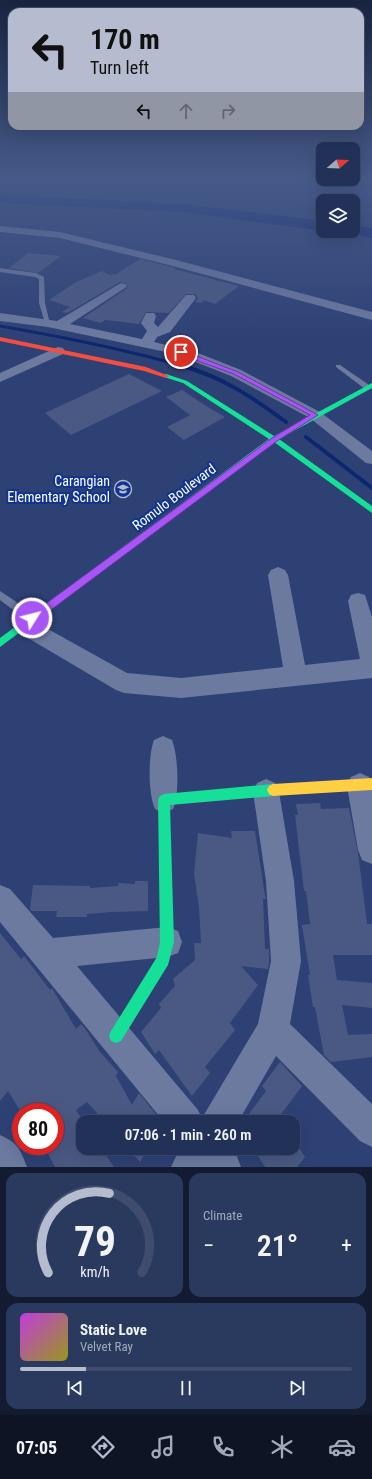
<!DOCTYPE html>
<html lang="en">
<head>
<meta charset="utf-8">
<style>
  body { margin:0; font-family:"Roboto Condensed",sans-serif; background:#2a395e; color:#f1f3f6; height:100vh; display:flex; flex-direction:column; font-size:15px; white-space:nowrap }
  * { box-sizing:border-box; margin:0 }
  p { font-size:13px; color:#a2a9ba }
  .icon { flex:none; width:22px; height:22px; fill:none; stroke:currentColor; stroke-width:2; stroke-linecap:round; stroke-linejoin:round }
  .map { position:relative; height:1167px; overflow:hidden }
  .panel { display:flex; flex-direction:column; gap:6px; padding:6px; background:#131b30; flex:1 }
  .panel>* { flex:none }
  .guide { position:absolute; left:8px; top:8px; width:356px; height:122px; border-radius:12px; box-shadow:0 4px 16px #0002,0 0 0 1px #3f4c6e; background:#b6bccf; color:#111; overflow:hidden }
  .needle { width:26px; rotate:71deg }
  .fabs { position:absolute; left:316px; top:142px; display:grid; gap:8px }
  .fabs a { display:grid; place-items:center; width:44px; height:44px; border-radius:8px; background:#223158; box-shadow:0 4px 16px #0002,0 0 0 1px #3f4c6e; font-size:20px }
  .speed { position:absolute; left:12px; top:1103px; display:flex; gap:8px; font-size:20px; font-weight:700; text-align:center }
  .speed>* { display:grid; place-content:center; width:52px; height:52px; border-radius:50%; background:#223158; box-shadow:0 4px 16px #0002,0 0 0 1px #3f4c6e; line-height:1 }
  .speed .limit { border:6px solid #d22; background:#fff; color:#111 }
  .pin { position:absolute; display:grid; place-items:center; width:34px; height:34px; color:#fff; margin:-17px; border:2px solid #fff; border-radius:50%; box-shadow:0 1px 4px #0007 }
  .me { position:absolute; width:44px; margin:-22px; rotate:54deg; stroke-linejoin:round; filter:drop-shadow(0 0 3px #0008) }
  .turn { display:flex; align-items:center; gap:14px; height:84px; padding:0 16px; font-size:18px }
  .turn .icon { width:52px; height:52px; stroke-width:2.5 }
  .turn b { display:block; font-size:28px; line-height:34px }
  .lanes { display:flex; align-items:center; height:38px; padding:0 16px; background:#0003; justify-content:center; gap:20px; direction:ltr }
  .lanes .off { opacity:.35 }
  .big { font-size:30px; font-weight:600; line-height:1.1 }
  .panel .tile { flex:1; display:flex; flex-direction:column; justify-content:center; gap:6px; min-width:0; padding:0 14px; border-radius:12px; background:#2a395e }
  .panel .dial { align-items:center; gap:0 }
  .dial svg { height:104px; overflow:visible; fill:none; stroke:#3f4c6e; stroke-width:7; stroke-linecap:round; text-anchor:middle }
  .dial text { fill:#f1f3f6; stroke:none }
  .song { display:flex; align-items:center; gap:12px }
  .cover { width:48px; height:48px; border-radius:6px; background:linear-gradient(135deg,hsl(290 70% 55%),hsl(60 70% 35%)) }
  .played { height:4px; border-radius:2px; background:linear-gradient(90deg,#b6bccf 20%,#3f4c6e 20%) }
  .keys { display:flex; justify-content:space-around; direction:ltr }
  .heat { display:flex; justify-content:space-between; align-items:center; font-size:22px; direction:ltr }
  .panel .tiles { flex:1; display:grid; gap:6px; grid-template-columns:1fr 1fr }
  .tile:last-child { grid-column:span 2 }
  .trip { position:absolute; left:76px; top:1115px; width:224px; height:40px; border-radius:12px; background:#223158; box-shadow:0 4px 16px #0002,0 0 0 1px #3f4c6e; font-weight:600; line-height:40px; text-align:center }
  .tab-bar { display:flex; height:64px; justify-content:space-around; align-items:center; background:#0e1423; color:#a2a9ba }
  .tab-bar .icon { width:28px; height:28px }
  .tab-bar .on { color:#b6bccf }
  .tab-bar b { font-size:18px; color:#f1f3f6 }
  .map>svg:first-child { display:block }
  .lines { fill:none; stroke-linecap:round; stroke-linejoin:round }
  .stream-far1 { stroke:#0d276f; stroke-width:3 }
  .stream { stroke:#0d276f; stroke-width:4 }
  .river { fill:#0d276f; fill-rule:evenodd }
  .building { fill:#4a5983 }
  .lane { fill:#6c7aa0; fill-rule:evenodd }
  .street { fill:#6c7aa0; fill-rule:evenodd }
  .fast { fill:#16e098; fill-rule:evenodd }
  .slow { fill:#ffcf43; fill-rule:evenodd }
  .jam { fill:#f24e42; fill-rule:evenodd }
  .route { fill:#a855f7; stroke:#6d37a1 }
  .labels { text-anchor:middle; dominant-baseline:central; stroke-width:4; stroke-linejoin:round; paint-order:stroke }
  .poi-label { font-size:14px; fill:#fff; stroke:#113392; text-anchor:end }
  .street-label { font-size:14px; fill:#fff; stroke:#113392 }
</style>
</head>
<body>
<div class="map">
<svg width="372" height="1167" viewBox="0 0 372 1167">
  <rect width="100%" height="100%" fill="#2e4175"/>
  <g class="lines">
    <!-- stream-far1 -->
    <path class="stream-far1" d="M0,326C63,337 125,349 186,367"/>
    <!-- stream -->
    <g class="stream">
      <path d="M183,366C224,378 252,397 286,422"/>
      <path d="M306,437L372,488"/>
    </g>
    <!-- river -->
    <g class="river">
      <path d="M0,195L183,204L323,221V231L183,212L0,203Z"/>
      <path d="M353,225L372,228V238L347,233L346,231H353Z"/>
    </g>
  </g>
  <!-- building -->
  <g class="building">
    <path d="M28,253L61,256L38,273L9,268Z"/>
    <path d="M140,259L176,268L174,269L239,286L215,304L204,300L201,303L195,302L198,298L195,294H186L169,313L146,312L139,324L105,320L101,323L83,318L126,289L128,286L125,283L120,282L67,313L62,312L70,307L49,300L76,282L102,271L110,275L116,274Z"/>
    <path d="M129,374L162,391L71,435L45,413Z"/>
    <path d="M182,390L206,406L225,417L184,440L167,427L190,415L166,397Z"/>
    <path d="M320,803L321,809L349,808L358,853L367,924H372V955H333L337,980L372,983V1008L342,1005L348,1035L372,1034V1057L331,1062L324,1055L315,1007H313L308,975H310L302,925L310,924L306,891H304L295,815H298L296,804Z"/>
    <path d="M231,831H255L265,896L266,899H263L265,949H269V961L268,969L241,966L258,985L230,1023L235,1030L205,1067L210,1073L192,1096L159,1050L155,1054L141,1032L161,1008L159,1004L175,986L173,979L195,960L194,943H201L199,907L194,874L198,833L232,838Z"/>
    <path d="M135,881H148V911L112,912L87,914V917H56L57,911H31L30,909L33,885L90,886V888L118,886V883L135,884Z"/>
    <path d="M0,933L21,959L24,956L50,990L52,988L53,990L76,1029L81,1024L84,1027L100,1052L118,1072L116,1076L132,1105L139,1093L162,1122H105L87,1102L76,1110L84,1122L83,1148H101L114,1167H55L44,1146H55V1112H21L8,1091L0,1101Z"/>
    <path d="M280,1062L302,1086L279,1117L283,1122H243L266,1091L262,1086Z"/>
    <path d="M293,1138L305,1157L297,1167H265L254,1150L251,1154L247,1148H293Z"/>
    <path d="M127,1148H148L140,1162Z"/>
  </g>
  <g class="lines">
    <!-- lane -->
    <g class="lane">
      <path d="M0,268L36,273L44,277L45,303L50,324L45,323L39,303V279L35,277L0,272Z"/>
      <path d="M336,365H340L372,387L365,389L336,367Z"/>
      <path d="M0,591L36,615L37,618L36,621L32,622L28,621L0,600Z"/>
    </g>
    <!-- street -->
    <g class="street">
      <path d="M0,226L60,232L176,260L372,312V320L169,265L60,238L0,232Z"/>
      <path d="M121,283L125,284L127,286L125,288L70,324L142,339L147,331L141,323L146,313H154L156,316L154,323L158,327L186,295H194L196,298L170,332L157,337L154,342L198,353L241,370L320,412L372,451V464L366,463L310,418L231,376L188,359L166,352L48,327L0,321V313L57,321Z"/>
      <path d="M58,347L63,348L65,351L63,354L0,382V373Z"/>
      <path d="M278,567L285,570L288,575L305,665L360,659L348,601L351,595L358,593L365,595L372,617V678L181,698L124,693L116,690L16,631L12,625L16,619L23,616L30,619L127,673L181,678L283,667L268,575L271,570Z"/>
      <path d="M163,736L172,740C178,755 180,794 173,809L164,813L155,809C148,794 148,755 154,740Z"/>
      <path d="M360,773L369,777L372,784V864L362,860L358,850L347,786L351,777Z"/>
      <path d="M266,779L275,783L279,792L294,881L301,961L290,1024L372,1104V1147L360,1141L276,1056L238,1122H164L0,922V885L10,889L53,938L167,927L178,931L182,942L178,953L167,957L77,966L198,1110L202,1118L258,1024L271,961L266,881L253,792L257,783Z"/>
      <path d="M0,1135C18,1143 20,1149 27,1167H0Z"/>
      <path d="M180,1148H231L236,1154L241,1167H171Z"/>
    </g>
    <!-- fast -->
    <g class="fast">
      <path d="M166,374L187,381L274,436L372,383V388L279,439L372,506V513L274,442L0,647V638L269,439L183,383L164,377V375Z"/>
      <path d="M273,784L277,786L279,790L277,794L273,796L170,805L174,942L168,965L121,1041L116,1043L111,1041L109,1036L111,1031L157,957L160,942L158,800L160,796L164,794Z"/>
    </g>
    <!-- slow -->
    <path class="slow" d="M372,778V790L273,796L269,794L267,790L269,786L273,784Z"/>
    <!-- jam -->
    <path class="jam" d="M0,337L146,367L169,376L166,378L144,371L0,341Z"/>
  </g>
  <!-- sky -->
  <linearGradient id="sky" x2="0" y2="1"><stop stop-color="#192440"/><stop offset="0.52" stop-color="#465a89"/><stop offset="1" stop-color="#465a89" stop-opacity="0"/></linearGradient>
  <rect width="372" height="341" fill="url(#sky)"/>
  <!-- route -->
  <path class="route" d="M181,350L238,372L318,415L277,441L36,621H29V616L272,438L310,415L234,374L179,354V351Z"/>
  <!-- icons -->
  <defs>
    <g id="school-ring" transform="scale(0.9)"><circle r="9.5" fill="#113392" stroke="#b6bccf" stroke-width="1.5"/><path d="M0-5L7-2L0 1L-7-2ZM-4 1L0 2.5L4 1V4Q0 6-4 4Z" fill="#b6bccf"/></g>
  </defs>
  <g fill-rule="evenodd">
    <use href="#school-ring" x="123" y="489"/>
  </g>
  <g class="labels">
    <!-- poi labels -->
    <g class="poi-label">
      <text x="110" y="481">Carangian<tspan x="110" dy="16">Elementary School</tspan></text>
    </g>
    <!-- street labels -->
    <g class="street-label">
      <text transform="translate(174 497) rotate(-37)">Romulo Boulevard</text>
    </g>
  </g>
</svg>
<div class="fabs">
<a><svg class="needle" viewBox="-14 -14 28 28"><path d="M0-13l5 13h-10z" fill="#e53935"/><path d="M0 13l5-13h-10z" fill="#a2a9ba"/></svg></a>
<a><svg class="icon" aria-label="layers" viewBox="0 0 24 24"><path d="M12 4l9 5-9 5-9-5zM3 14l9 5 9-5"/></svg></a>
</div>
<div class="speed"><div class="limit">80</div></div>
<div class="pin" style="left:181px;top:352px;background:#d93025"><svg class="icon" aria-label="arrive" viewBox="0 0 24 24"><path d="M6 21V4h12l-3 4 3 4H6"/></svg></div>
<svg class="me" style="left:32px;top:618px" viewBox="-20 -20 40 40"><circle r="17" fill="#a855f7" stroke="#fff" stroke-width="3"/><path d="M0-11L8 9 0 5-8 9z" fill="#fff"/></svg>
<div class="trip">07:06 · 1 min · 260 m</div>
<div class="guide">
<div class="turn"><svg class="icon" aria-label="left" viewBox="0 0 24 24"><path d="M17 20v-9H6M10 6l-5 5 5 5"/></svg><div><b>170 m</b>Turn left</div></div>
<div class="lanes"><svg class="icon" aria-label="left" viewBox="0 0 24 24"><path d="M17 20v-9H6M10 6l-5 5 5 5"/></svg><svg class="icon off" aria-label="ahead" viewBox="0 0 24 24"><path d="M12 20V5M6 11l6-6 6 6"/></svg><svg class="icon off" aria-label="right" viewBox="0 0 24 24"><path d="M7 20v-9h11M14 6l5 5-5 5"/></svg></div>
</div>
</div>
<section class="panel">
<div class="tiles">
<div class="tile dial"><svg viewBox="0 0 100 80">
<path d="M14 69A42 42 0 1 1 86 69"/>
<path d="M14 69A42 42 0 0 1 61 8" stroke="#b6bccf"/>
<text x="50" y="56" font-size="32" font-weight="700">79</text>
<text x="50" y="72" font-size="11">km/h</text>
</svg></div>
<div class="tile"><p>Climate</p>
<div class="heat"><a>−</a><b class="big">21°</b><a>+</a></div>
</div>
<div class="tile">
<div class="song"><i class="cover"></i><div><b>Static Love</b><p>Velvet Ray</p></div></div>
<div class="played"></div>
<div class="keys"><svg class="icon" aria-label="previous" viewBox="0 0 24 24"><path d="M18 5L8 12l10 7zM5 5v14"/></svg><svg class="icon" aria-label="pause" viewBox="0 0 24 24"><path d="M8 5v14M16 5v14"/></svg><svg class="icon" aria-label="next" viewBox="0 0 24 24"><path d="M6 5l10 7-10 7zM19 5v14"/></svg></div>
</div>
</div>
</section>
<nav class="tab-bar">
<b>07:05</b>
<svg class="icon on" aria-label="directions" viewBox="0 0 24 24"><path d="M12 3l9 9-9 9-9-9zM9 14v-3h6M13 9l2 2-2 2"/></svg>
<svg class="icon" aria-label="music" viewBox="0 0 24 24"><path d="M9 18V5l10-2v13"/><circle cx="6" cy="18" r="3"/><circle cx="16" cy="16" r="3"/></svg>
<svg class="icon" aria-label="phone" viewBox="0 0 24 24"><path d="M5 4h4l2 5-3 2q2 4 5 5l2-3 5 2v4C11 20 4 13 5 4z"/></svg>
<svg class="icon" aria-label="climate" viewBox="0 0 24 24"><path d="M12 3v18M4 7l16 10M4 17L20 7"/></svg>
<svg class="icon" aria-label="car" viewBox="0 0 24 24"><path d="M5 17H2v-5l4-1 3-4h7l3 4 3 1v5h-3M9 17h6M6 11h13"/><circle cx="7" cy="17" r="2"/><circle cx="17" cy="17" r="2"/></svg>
</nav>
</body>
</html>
